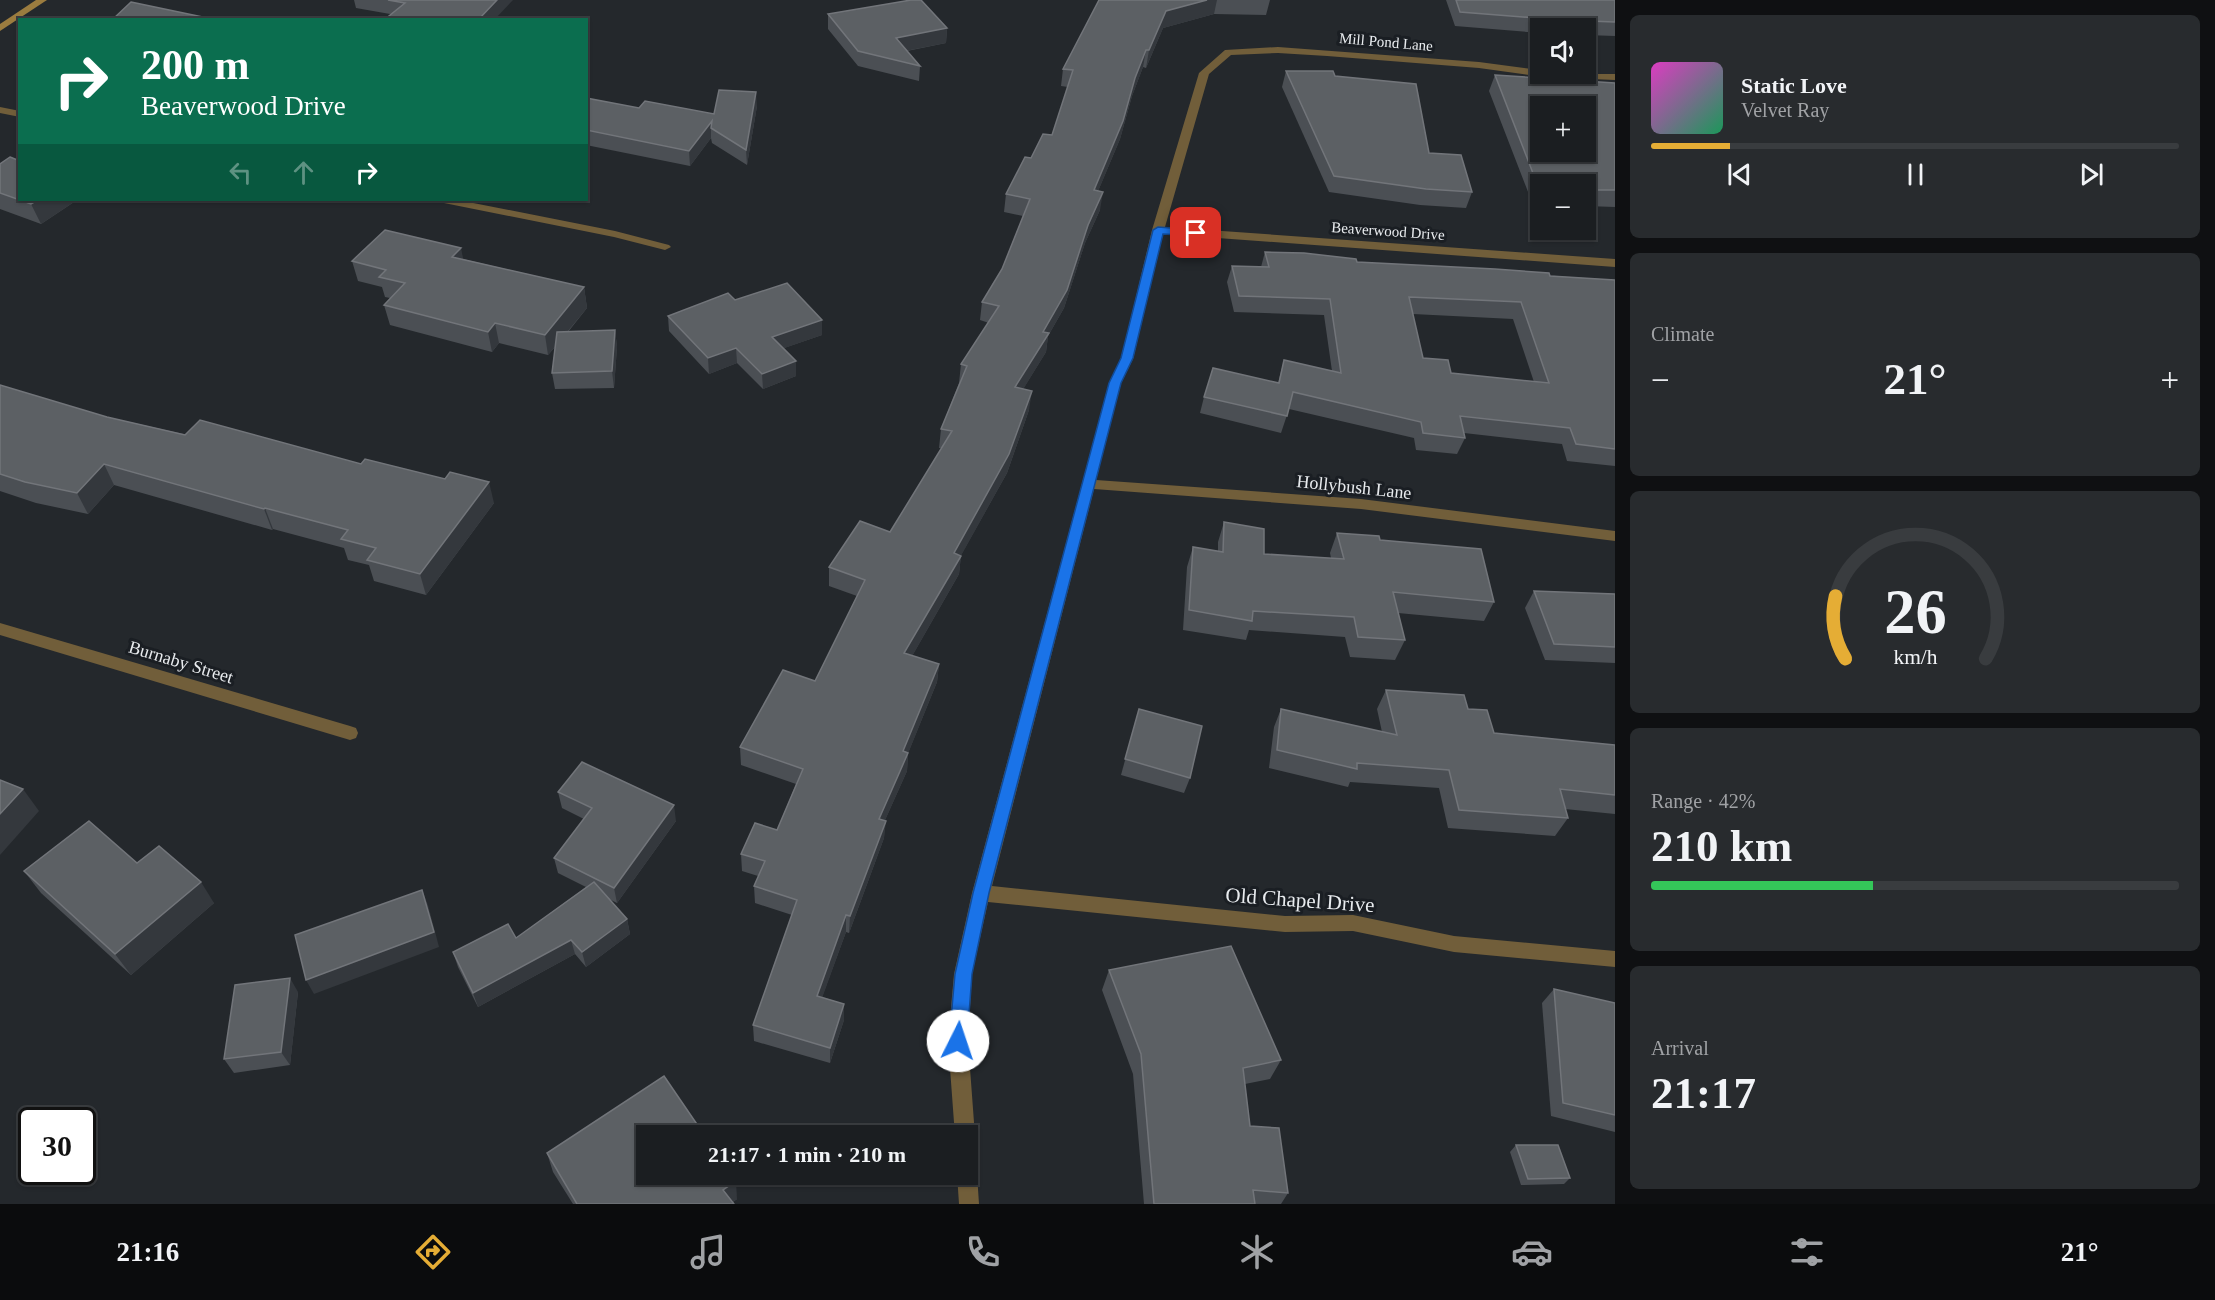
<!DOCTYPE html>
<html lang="en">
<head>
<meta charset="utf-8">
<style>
  body { margin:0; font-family:Georgia,serif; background:#282b2e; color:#f1f3f6; height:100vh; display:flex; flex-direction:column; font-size:22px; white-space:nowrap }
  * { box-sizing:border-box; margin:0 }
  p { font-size:20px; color:#a0a2a5 }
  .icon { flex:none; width:33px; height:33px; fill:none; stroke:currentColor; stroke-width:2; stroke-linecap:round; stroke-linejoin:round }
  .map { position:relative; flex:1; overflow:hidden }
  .sheet { display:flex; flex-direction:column; gap:15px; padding:15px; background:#0f1012; width:600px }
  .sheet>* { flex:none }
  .banner { position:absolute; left:18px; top:18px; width:570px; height:183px; border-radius:0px; box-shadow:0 2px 4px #0004,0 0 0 2px #393c3f; background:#0b6e4f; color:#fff; overflow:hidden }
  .fabs { position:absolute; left:1530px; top:18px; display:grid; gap:12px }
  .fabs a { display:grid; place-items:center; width:66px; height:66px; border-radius:0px; background:#1b1e21; box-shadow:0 2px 4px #0004,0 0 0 2px #393c3f; font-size:30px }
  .speed { position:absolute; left:18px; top:1107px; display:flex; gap:12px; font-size:30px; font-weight:700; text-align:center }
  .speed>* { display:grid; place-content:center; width:78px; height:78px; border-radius:50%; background:#1b1e21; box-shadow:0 2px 4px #0004,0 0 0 2px #393c3f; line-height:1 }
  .speed .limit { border:3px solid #111; border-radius:9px; background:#fff; color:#111 }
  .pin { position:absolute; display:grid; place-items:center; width:51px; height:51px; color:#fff; margin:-26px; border-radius:12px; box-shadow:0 3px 9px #0006 }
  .me { position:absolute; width:66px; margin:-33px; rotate:4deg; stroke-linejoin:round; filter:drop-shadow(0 0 4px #0008) }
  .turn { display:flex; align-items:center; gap:21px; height:126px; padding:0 24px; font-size:27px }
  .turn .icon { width:78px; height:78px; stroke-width:2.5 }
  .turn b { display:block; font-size:42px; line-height:51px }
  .lanes { display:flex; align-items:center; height:57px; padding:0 24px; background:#0003; justify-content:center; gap:30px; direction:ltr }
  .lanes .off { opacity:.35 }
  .big { font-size:45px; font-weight:600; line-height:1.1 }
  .sheet .widget { flex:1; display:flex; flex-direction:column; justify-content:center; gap:9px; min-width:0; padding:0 21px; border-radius:9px; background:#282b2e }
  .sheet .dial { align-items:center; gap:0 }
  .dial svg { height:156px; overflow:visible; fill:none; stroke:#393c3f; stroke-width:7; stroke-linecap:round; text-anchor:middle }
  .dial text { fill:#f1f3f6; stroke:none }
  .song { display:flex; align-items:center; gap:18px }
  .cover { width:72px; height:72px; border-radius:9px; background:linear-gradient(135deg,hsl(310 70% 55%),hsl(150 70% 35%)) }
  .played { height:6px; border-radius:3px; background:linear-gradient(90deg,#e5ad35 15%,#393c3f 15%) }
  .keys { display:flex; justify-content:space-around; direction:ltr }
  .heat { display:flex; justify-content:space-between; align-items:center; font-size:33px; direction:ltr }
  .charge { height:9px; border-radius:4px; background:linear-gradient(90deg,#34c759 42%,#393c3f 0) }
  .trip { position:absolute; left:636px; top:1125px; width:342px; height:60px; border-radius:0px; background:#1b1e21; box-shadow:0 2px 4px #0004,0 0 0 2px #393c3f; font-weight:600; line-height:60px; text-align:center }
  .tabs { display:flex; height:96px; justify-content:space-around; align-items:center; background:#0b0c0d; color:#a0a2a5 }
  .tabs .icon { width:42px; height:42px }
  .tabs .on { color:#e5ad35 }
  .tabs b { font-size:27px; color:#f1f3f6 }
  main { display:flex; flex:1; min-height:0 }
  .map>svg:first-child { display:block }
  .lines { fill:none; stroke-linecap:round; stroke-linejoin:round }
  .street { fill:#715e3a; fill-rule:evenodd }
  .secondary { fill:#9b7c3f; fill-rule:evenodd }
  .wall { fill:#4b4f54; fill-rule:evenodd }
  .shaded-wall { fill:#34383d }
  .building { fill:#5c6064; stroke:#72757a; stroke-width:1.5; fill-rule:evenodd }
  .route { fill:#1a73e8; stroke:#114b97; stroke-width:1.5 }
  .labels { text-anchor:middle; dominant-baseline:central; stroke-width:6; stroke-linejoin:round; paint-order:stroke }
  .far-street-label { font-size:15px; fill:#e8ebee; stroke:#1a1e23 }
  .street-label { font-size:18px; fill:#e8ebee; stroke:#1a1e23 }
  .near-street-label { font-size:21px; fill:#e8ebee; stroke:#1a1e23 }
</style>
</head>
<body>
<main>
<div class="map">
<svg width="1615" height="1204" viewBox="0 0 1615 1204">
  <rect width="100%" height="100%" fill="#24282c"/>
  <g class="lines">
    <!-- street -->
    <g class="street">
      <path d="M1278,47L1479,62L1540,70V74H1615V80L1543,77L1479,68L1327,56L1278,53L1231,55L1209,74L1165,227L1615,259V267L1163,234L1133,359L1121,383L1096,480L1361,499L1615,531V541L1361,509L1094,489L992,886L1285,916L1353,915L1454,936L1615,951V967L1454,952L1353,931L1285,932L988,902L972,974L968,1041L975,1136L972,1143L968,1145V1136H955L948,1041L954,974L972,893L1109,383L1121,359L1152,230L1199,73L1225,50Z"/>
      <path d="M0,107L20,111V117L0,113Z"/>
      <path d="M438,200H458L615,231L669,245L671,247L665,250L614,237L444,203Z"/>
      <path d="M0,623L350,726L356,728L358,733L356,738L350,740L0,635Z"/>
      <path d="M968,1164L974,1167L977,1174L979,1204H959L957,1174H968Z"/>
    </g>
    <!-- secondary -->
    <path class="secondary" d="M36,0H47L0,31V24Z"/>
  </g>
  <!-- wall -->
  <g class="wall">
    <path d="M354,0H513L390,14L356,8Z"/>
    <path d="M1099,0H1270L1266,15L1214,14L1163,28L1146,68L1143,67L1132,96L1120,139L1098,191L1100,210L1085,243L1064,308L1048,336L1046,352L1023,389L1029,410L1007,473L961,555L959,574L912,656L939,664L937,682L908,753L907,771L885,820L884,838L849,933L846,932L822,997L844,1004V1020L830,1063L754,1041L753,1025L792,915L755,903L754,886L758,876L742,871L741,854L777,830L796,784L741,765L740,747L815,681L857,596L829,586V567L890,532L942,448H939L941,429L959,383L961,364L989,323L980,320L982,302L1002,269L1023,216L1004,212L1006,194L1031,158L1052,135L1068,87L1061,86L1063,69Z"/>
    <path d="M1446,0H1615V36L1586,35V28H1540V33L1455,26Z"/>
    <path d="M828,14L947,28L946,43L907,51L920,66L919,81L858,66L828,29Z"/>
    <path d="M1286,71L1335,76L1429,153L1472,192L1466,208L1420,205L1329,192L1282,87Z"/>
    <path d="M1495,75L1615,83V207L1586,206V184H1540V197H1530L1489,91Z"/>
    <path d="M586,98L639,108L714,114L757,106L747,165L712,143L711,138L690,166L586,145Z"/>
    <path d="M0,164L20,200H77L41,224L0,209Z"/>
    <path d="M1265,252L1357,262L1615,280V466L1567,461L1562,444L1464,433L1465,438L1457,454L1416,450L1414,438L1289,409L1281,433L1200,413L1204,397L1278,383L1284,360L1332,371L1324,315L1234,312L1227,282L1232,266L1261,267ZM1413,314L1513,319L1534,382L1451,373L1423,358Z"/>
    <path d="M463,259L584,287L587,308L568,332L615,330L617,347L614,388L555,389L552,373L555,347L548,355L499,343L492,352L390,325L384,305L390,298L385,297L382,287L358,281L352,261Z"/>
    <path d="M735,300L822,335L784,348L796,361V376L763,389L737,363L709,374L669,331L668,316Z"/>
    <path d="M0,385L107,417L494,503L426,595L374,581L369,565L348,560L344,548L273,529L272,530L114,485L88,514L36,503L0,491Z"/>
    <path d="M1224,522L1264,554L1331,558L1330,553L1337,533L1380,540L1494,602L1484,621L1398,613L1405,640L1395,660L1350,657L1345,637L1249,630L1246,640L1183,630L1187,567L1193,547L1218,551V542Z"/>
    <path d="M1534,591L1615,594V663L1545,660L1525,608Z"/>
    <path d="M1386,690L1468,709L1494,733L1615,745V814L1565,809L1568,818L1555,836L1448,828L1439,788L1350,782L1348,787L1269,768L1274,727L1281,709L1382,732L1377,709Z"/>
    <path d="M1139,709L1190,778L1184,793L1121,775Z"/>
    <path d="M558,792L676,821L617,903L609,899L627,919L630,934L586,967L575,954L478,1007L458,967L453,952L516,938L586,887L558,873L554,858L584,819L562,808Z"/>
    <path d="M137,863L214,903L131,975L41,893L24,871Z"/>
    <path d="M1109,970L1281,1060L1270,1079L1245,1084L1250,1126L1288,1193L1281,1204H1144L1133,1074L1102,990Z"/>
    <path d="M1554,989L1615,1003V1132L1551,1116L1542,1003Z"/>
    <path d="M298,992L290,1065L234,1073L224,1059Z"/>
    <path d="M1516,1145L1570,1178L1564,1184L1521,1185L1510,1152Z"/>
    <path d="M547,1153L737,1199L733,1202L734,1204H573L553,1172Z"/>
  </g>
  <!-- shaded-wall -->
  <g class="shaded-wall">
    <path d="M497,0H513L494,20H478Z"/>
    <path d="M1207,0H1217L1214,14L1163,28L1146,68L1149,50L1166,11Z"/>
    <path d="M947,28L946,43L895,53L896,38Z"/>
    <path d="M1146,50L1143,67L1132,96L1120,139L1091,208L1094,190L1135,78Z"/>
    <path d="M756,92L757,106L747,165L746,150Z"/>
    <path d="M712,121L711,128V138L690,166L689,151Z"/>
    <path d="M1103,192L1100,210L1085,243L1064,308L1048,336L1046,352L1013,406L1015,387L1043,332Z"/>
    <path d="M38,200H77L41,224L31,204Z"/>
    <path d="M461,248L465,268L452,257Z"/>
    <path d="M584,287L587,308L548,355L545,335Z"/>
    <path d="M822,320V335L773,352L772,337Z"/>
    <path d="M495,323L499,343L492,352L488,332Z"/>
    <path d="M615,330L617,347L614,388L612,371Z"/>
    <path d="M736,348L737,363L709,374L708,358Z"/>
    <path d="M796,361V376L763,389L762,374Z"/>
    <path d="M1032,391L1029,410L1007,473L952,572L954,553Z"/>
    <path d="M104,464L114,485L88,514L77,493Z"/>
    <path d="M489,482L494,503L426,595L420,574Z"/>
    <path d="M265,508L273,529L272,530L264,509Z"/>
    <path d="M961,556L959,574L903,672L904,653Z"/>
    <path d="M939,664L937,682L903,766L908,753L907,771L878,836L879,819L903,751Z"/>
    <path d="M23,789L39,811L0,855V814Z"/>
    <path d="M674,805L676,821L617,903L614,888Z"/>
    <path d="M886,821L884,838L849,933L850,916Z"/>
    <path d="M201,882L214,903L131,975L115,954Z"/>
    <path d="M422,890L428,905L439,947L314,994L306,980Z"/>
    <path d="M846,915V932L817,1012V996Z"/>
    <path d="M627,919L630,934L586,967L582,952Z"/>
    <path d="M571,940L575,954L478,1007L473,993Z"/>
    <path d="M290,978L298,992L290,1065L281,1052Z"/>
    <path d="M844,1004V1020L830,1063V1048Z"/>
    <path d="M736,1181L737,1199L730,1204L723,1190Z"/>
  </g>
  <!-- building -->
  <g class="building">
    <path d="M388,0H497L478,20H384L405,3Z"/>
    <path d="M911,0H921L947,28L896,38L920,66L858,51L828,14Z"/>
    <path d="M1099,0H1207L1166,11L1149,50H1146L1135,78L1123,121L1094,190L1103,192L1088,225L1067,290L1043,332L1049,333L1015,387L1032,391L1009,454L954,553L961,556L904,653L939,664L903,751L908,753L879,819L886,821L850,916L846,915L817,996L844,1004L830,1048L753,1025L797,900L754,886L765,861L741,854L755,823L777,830L803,769L740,747L783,670L815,681L865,580L829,567L860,521L890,532L952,431L941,429L967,366L961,364L999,306L982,302L1002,269L1030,199L1006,194L1025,157L1031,158L1043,134L1052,135L1073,70L1063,69Z"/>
    <path d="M1456,0H1615V22L1560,20L1460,12Z"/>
    <path d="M131,2L217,20H112Z"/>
    <path d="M1286,71H1333L1335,76L1416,84L1429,153L1461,155L1472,192L1426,189L1334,176Z"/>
    <path d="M1495,75L1615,83V190H1586V184H1565L1564,183L1536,181ZM1540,106H1586V152H1540Z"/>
    <path d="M719,90L756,92L746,150L711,128L712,121L689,151L586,130V98L639,108L645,101L714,114Z"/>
    <path d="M10,157L20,161V200H38L31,204L0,193V164Z"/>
    <path d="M385,230L461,248L452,257L584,287L545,335L495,323L488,332L384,305L405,283L379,277L386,270L352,261Z"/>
    <path d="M1265,252L1304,253L1356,259L1357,262L1495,269L1549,273L1550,276L1615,280V449L1576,444L1570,428L1460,416L1465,438L1423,433L1421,422L1293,392L1287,416L1204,397L1213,368L1279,383L1284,360L1341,373L1330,299L1239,296L1232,266L1269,267ZM1409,297L1521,302L1549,383L1451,373L1448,360L1423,358Z"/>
    <path d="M787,283L822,320L772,337L796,361L762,374L736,348L708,358L668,316L728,293L735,300Z"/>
    <path d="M615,330L612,371L552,373L557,332Z"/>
    <path d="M0,385L107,417L185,435L200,420L361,464L365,459L445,479L450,472L489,482L420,574L367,560L376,548L341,539L348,530L265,508L264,509L104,464L77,493L25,482L0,474Z"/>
    <path d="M1224,522L1264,529V554L1344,559L1337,533L1379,536L1380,540L1481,549L1494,602L1393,592L1405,640L1358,637L1354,617L1253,611L1252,621L1189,610L1193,547L1223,552Z"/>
    <path d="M1534,591L1615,594V647L1554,644Z"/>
    <path d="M1386,690L1464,695L1468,709L1487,710L1494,733L1615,745V795L1560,789L1568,818L1459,810L1449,770L1357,763V769L1277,750L1281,709L1397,735Z"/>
    <path d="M1139,709L1202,726L1190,778L1125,759Z"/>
    <path d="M582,762L674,805L614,888L554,858L592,808L558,792Z"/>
    <path d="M0,780L23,789L0,814Z"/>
    <path d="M89,821L137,863L159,846L201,882L115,954L24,871Z"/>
    <path d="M594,882L627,919L582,952L571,940L473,993L453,952L508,924L516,938Z"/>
    <path d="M422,890L434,932L306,980L295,935Z"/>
    <path d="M1231,946L1281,1060L1243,1068L1250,1126L1279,1128L1288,1193L1253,1190L1255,1204H1154L1141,1054L1109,970Z"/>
    <path d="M290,978L281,1052L224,1059L235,985Z"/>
    <path d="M1554,989L1615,1003V1115L1563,1103Z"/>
    <path d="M664,1076L705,1136H646V1174H731L736,1181L723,1190L734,1204H577L547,1153Z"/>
    <path d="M1516,1145H1558L1570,1178L1528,1179Z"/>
  </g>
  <!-- route -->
  <path class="route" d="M1158,227L1196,230L1202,233L1196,236L1163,234L1133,358L1121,383L989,893L972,974L967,1041L964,1047L958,1049L952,1047L949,1041L955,974L973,893L1109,383L1121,358L1153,230Z"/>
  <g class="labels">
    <!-- far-street labels -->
    <g class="far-street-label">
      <text transform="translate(1386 42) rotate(5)">Mill Pond Lane</text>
      <text transform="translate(1388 231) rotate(4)">Beaverwood Drive</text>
    </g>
    <!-- street labels -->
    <g class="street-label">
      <text transform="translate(1354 487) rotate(6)">Hollybush Lane</text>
      <text transform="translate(181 662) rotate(17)">Burnaby Street</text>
    </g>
    <!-- near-street labels -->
    <g class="near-street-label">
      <text transform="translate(1300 900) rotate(4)">Old Chapel Drive</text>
    </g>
  </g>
</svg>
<div class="fabs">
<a><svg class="icon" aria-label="sound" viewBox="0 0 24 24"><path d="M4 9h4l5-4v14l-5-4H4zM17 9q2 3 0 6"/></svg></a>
<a>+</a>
<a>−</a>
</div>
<div class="speed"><div class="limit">30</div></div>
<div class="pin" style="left:1196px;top:233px;background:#d93025"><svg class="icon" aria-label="arrive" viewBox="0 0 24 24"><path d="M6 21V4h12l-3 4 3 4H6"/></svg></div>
<svg class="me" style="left:958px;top:1041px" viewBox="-20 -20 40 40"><circle r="19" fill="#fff"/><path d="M0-13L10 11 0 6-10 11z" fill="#1a73e8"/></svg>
<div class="trip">21:17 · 1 min · 210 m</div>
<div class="banner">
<div class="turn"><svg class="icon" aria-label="right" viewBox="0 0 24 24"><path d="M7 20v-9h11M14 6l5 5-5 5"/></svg><div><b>200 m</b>Beaverwood Drive</div></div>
<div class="lanes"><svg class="icon off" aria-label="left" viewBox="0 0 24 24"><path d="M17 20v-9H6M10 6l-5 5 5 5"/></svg><svg class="icon off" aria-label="ahead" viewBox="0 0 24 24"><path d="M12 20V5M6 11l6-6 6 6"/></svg><svg class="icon" aria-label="right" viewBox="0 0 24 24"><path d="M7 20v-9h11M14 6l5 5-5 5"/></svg></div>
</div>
</div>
<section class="sheet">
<div class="widget">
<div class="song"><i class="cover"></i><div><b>Static Love</b><p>Velvet Ray</p></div></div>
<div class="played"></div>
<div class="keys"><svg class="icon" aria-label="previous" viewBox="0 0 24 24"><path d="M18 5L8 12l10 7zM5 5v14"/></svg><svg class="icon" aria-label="pause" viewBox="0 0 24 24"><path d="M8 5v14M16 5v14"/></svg><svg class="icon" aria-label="next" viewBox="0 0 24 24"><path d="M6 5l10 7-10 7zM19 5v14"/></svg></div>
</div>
<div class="widget"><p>Climate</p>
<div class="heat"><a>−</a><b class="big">21°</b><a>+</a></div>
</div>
<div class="widget dial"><svg viewBox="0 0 100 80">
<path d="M14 69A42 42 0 1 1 86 69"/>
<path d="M14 69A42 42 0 0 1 9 37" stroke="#e5ad35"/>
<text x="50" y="56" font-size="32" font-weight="700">26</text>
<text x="50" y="72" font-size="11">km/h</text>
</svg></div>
<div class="widget"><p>Range · 42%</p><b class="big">210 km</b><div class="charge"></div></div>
<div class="widget"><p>Arrival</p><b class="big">21:17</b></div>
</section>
</main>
<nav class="tabs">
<b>21:16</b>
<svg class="icon on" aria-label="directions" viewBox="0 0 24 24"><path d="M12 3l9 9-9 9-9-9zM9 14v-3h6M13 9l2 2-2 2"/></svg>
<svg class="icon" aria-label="music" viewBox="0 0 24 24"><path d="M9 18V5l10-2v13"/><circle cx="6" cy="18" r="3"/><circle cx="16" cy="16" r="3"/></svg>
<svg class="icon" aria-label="phone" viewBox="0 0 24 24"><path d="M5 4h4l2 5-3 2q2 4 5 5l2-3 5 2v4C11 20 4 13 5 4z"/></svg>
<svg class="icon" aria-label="climate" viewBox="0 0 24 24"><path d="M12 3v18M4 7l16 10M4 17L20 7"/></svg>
<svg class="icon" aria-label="car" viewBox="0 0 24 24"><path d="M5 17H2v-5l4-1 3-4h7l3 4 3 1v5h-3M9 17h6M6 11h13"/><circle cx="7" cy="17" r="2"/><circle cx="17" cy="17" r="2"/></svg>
<svg class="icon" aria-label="filters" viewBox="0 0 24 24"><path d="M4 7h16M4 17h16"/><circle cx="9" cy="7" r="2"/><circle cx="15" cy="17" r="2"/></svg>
<b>21°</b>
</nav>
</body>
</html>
